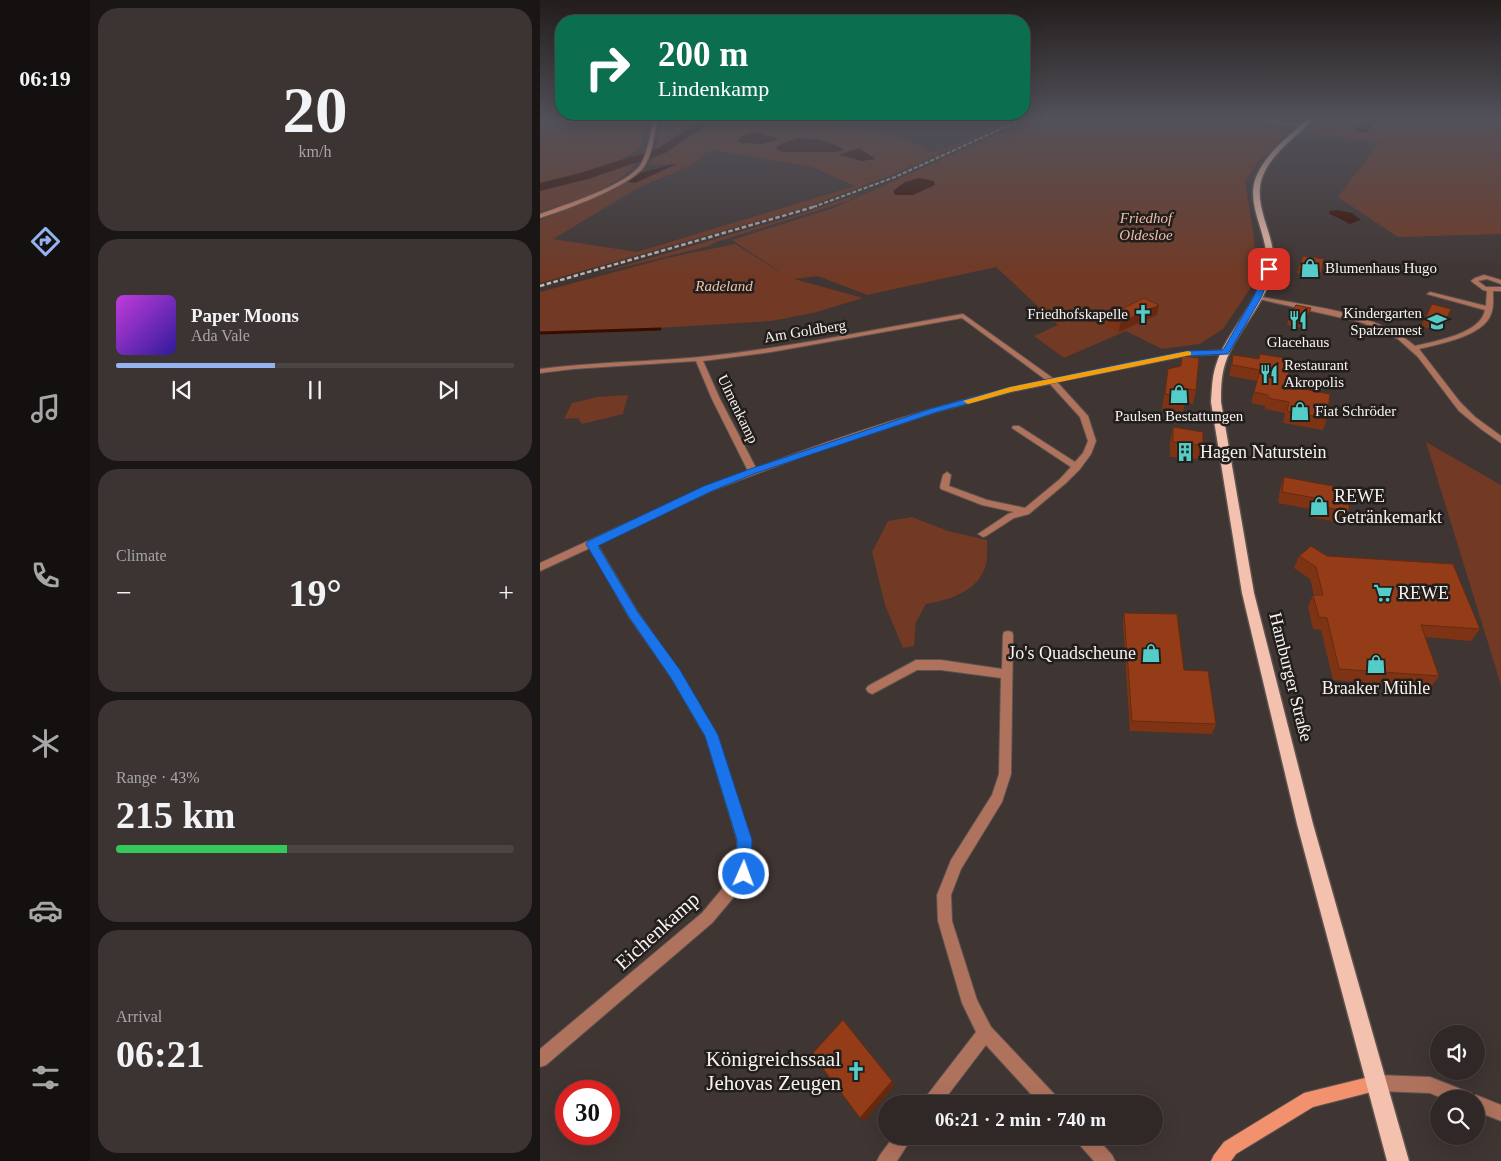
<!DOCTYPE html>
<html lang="en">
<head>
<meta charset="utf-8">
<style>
  body { margin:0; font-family:Georgia,serif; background:#3b3432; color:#f1f3f6; height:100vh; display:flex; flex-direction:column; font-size:19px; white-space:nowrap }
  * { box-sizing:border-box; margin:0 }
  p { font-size:16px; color:#a7a6a7 }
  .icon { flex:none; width:28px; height:28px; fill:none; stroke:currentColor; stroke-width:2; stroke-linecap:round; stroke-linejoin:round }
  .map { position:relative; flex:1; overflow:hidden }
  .details { display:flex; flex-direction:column; gap:8px; padding:8px; background:#1a1615; width:450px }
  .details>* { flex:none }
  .hud { position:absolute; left:15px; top:15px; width:475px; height:105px; border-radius:20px; box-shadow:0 5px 20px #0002,0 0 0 1px #4a4443; background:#0b6e4f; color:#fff; overflow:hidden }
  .controls { position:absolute; left:890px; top:1025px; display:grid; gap:10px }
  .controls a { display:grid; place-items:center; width:55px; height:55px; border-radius:50%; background:#2f2826; box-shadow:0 5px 20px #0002,0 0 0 1px #4a4443; font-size:25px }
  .speed { position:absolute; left:15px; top:1080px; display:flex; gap:10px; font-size:25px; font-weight:700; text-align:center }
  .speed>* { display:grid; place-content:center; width:65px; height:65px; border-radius:50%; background:#2f2826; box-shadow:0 5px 20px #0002,0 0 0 1px #4a4443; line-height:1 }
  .speed .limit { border:8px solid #d22; background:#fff; color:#111 }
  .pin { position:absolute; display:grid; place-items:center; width:42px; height:42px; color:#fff; margin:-21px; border-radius:10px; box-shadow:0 2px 8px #0006 }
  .me { position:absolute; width:55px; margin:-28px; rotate:2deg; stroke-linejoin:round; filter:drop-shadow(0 0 4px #0008) }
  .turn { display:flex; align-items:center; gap:18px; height:105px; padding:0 20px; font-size:22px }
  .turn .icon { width:65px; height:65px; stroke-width:2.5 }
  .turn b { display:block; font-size:35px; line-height:42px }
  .big { font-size:38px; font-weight:600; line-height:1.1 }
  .details .widget { flex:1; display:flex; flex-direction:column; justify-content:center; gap:8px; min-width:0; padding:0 18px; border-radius:20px; background:#3b3432 }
  .details .dial { align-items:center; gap:0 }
  .dial b { font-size:65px; line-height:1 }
  .song { display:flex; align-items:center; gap:15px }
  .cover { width:60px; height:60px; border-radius:8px; background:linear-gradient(135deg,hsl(290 70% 55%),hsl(250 70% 35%)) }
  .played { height:5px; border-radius:2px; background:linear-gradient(90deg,#95b2f1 40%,#4a4443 40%) }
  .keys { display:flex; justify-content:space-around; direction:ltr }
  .heat { display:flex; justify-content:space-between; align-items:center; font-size:28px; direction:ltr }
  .charge { height:8px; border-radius:4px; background:linear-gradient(90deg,#34c759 43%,#4a4443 0) }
  .trip { position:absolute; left:338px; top:1095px; width:285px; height:50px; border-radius:25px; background:#2f2826; box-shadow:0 5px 20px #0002,0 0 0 1px #4a4443; font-weight:600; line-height:50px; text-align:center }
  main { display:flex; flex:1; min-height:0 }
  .tab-bar { display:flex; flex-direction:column; width:90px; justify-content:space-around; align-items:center; background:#13100f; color:#a7a6a7 }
  .tab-bar .icon { width:35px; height:35px }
  .tab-bar .selected { color:#95b2f1 }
  .tab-bar b { font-size:22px; color:#f1f3f6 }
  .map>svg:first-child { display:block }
  .green { fill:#723924; fill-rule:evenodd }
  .water { fill:#390c00 }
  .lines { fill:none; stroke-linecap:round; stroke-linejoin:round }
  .stream { stroke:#390c00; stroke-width:3 }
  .river { fill:#390c00; fill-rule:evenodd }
  .street-casing { stroke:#5d5350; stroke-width:2 }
  .secondary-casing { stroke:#5d5350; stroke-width:2 }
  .primary-casing { stroke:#5d5350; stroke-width:3 }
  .street { fill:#af725c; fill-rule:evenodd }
  .secondary { fill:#f1916d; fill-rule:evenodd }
  .primary { fill:#f4c1af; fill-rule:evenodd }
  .rail-far1 { stroke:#c2bab8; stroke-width:2; stroke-dasharray:4 2; stroke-linecap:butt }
  .rail { stroke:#c2bab8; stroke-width:2.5; stroke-dasharray:4.5 2.5; stroke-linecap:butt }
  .wall { fill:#7e3414 }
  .shaded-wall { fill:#672a10 }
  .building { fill:#933c17; stroke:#672a10 }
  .route { fill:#1a73e8; stroke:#114b97 }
  .slow { fill:#f59e0b }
  .labels { text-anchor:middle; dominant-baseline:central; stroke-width:5; stroke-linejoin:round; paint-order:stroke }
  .far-park-label { font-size:15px; font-style:italic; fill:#f0beac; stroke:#221e1c }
  .far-poi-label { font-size:15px; fill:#f8f2f0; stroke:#221e1c; text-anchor:start }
  .far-street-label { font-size:15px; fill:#f8f2f0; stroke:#221e1c }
  .poi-label { font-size:18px; fill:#f8f2f0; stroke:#221e1c; text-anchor:start }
  .street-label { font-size:18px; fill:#f8f2f0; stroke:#221e1c }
  .near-street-label { font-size:21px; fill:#f8f2f0; stroke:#221e1c }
  .near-poi-label { font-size:21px; fill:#f8f2f0; stroke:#221e1c; text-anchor:end }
</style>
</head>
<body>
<main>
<nav class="tab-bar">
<b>06:19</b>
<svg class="icon selected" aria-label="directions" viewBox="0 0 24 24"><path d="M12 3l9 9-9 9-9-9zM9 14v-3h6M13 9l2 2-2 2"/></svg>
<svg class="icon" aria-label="music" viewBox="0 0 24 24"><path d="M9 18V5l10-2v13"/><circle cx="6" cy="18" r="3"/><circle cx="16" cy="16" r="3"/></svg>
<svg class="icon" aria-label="phone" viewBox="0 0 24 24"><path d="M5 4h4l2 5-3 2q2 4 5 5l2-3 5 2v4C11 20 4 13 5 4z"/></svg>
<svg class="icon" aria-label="climate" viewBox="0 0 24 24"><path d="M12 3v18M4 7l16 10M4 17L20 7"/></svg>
<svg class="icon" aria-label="car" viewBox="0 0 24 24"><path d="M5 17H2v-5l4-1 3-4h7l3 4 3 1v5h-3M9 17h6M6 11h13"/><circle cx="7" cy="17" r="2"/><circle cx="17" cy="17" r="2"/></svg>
<svg class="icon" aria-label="filters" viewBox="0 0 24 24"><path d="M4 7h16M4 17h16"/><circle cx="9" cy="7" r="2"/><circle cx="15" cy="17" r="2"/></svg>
</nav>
<section class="details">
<div class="widget dial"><b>20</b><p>km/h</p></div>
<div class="widget">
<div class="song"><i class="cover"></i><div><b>Paper Moons</b><p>Ada Vale</p></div></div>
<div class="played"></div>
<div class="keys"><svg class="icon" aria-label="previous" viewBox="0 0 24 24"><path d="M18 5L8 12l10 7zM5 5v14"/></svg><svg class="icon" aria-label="pause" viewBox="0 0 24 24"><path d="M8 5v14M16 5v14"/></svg><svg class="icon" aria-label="next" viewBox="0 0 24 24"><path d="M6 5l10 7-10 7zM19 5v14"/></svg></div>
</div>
<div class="widget"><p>Climate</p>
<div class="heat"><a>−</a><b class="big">19°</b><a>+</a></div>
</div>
<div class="widget"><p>Range · 43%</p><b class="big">215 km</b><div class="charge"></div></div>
<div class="widget"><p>Arrival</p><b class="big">06:21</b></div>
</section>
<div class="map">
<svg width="961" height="1161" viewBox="0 0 961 1161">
  <rect width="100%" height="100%" fill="#3f3532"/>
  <!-- green -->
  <g class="green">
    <path d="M0,118H108L99,149L68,167L0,184Z"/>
    <path d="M122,118H168L122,149H116Z"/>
    <path d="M180,118H319L296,125L335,131L358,137L394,153L465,123L461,122L479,118L354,174L270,206L0,283V220L88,182L95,183L138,164L108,165L116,156ZM259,138C274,139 291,140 303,150C283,156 273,152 259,138ZM173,150L272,167L315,186L97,252L13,239L96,189L156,163L164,153Z"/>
    <path d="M494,118H517L529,122L665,121L712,122L753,127L718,162L705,181L714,238L716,280L683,329L660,344L622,349L586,331L524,358L494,336L518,325L456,267L327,295L278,276L254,279L323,298L273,313L231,321L86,330L0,332V292L127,258L195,244L249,278L192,240L294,208Z"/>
    <path d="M779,118H836L831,119L832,125L846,122L847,119L844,118H961V234L858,237L798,197L839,143L764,132Z"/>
    <path d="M98,161C78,189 31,202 0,215V212L20,205L0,211V189Z"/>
    <path d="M321,193L308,201L176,242L169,246L56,274L261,214Z"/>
    <path d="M88,395L83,414L42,424L38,418L24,419L32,403L57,397Z"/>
    <path d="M886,442L961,485V685Z"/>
    <path d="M372,517L408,531L447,540C447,548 448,560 445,568C436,592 409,600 386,604L376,622L374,646L363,648L345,605L332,552L348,521Z"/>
  </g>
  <!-- water -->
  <g class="water">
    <path d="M844,118L849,121L836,123L826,133L813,130L831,119Z"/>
    <path d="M214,132L236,138L239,139L222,144L201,143L197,140L202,136Z"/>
    <path d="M258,138C274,139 291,140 304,150L293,152H242L236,149L239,145Z"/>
    <path d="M319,148L336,159L322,161L299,155Z"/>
    <path d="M138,163L95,183L88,182L100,173Z"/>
    <path d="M379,178L394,181L395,185L373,195H355L353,191L365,182Z"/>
    <path d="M797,210L812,213L821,220L810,224L790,214L789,211Z"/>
  </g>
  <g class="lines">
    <!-- stream -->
    <path class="stream" d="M0,333L120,329"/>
    <!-- river -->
    <path class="river" d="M164,118H177L125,153L48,179L0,191V183L40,173L117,149Z"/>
    <!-- street casing -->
    <g class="street-casing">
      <g id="street">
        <path d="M587,118H676L674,119Z"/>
        <path d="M685,118H719L766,126L764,127L714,120Z"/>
        <path d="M944,275L961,280V284L947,279L938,281L946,287H961V291H953C953,298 954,307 951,314C944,336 899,344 879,349L920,402L935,417L961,436V443L941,429L919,411L878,357L858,339L841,330L820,322L714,298L717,296C770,307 832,310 875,346C895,341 941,334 945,310L887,294L890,292L946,306L947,291L943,290L931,281L935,278Z"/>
        <path d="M423,314L514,379L646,352L685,350L689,352L685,354L646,356L517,382L548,416L556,441L551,454L540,469L526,483L489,514L474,518L446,536L443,537L438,534L468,514L474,512L442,505L401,489L400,487L403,475L407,472L411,475L409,486L447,500L485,508L520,479L531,467L472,428L473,426H479L535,462L543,453L548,441L540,417L510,384L471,392L396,412L269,454L171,491L57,544L97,611L139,671L175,731L211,840V874L209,879L172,923L6,1065L0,1067V1049L162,913L197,871V840L166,737L131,677L89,617L50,548L0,571V563L165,487L208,471L172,399L156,361L33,369L0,373V369C53,362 106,362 160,357C248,348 336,329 423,314ZM422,318L506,380C407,401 311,432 216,468L180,399L163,361L231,352Z"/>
        <path d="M468,631L472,632L473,635L471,774L462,802L421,869L411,895L412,921L437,1000L451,1027L518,1098L520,1104H500L446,1045L401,1104H383L385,1098L436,1032L422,1003L398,921L397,895L411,860L452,795L459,774L461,678L401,670H377L336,692L332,694L328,692L326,689L328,686L376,660H401L462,669L463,635L464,632Z"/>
        <path d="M837,1075L890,1077L931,1093L932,1096L936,1095L961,1105V1121L936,1111V1099H904L890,1093L837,1091L831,1089L829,1083L831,1077Z"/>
        <path d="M354,1136H373L357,1161H337L340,1155Z"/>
        <path d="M535,1136H555L572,1155L575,1161H554L537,1142Z"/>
      </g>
    </g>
    <!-- secondary casing -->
    <g class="secondary-casing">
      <g id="secondary">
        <path d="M114,118H118C114,134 113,153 104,167C89,187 25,210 0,218V214C24,205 88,185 101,164C109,150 110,133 114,118Z"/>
        <path d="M837,1075L843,1077L845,1083L843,1089L773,1107L696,1154L691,1161H671L674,1155L684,1142L764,1093Z"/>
      </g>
    </g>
    <!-- primary casing -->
    <g class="primary-casing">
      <path id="primary" d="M769,118H775C758,135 730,154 722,178C712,208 738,238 733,268C727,304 696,330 685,364C681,377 681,389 681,402L714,593L773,824L869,1161H847L757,824L702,593L671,402C672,389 672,377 676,365C687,331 717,305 725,270C733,239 704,208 716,177C725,154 751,134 769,118Z"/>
    </g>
    <!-- street -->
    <use href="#street" class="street"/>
    <!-- secondary -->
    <use href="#secondary" class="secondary"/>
    <!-- primary -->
    <use href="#primary" class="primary"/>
    <!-- rail-far1 -->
    <path class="rail-far1" d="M273,207L355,177L485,118"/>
    <!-- rail -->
    <path class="rail" d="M0,286L277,206"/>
  </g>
  <!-- wall -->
  <g class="wall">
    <path d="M763,256L784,259L780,276L757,273Z"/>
    <path d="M892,304L906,320L903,327L901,326L898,331L881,326Z"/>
    <path d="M771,308L763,328L747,325L749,318Z"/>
    <path d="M617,315L579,332L566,326L567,316Z"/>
    <path d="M720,354L747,386L787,419L783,430L743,423L745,413L725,409V406L711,403L717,381L689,376L691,366L693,355L718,359Z"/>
    <path d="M642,356L656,390L653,404L645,403L643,412L622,409L628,369L640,366Z"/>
    <path d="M633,427L663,445L660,459L630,457V442Z"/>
    <path d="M744,477L809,512L804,523L770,517V509L738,503L740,489Z"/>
    <path d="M759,556H787L940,629L931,641L885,637L899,676L890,688L793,680L781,630L773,629L768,607L773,595H774L770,579L754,568Z"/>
    <path d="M584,613L676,724L672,734L590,731L583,624Z"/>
  </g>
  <!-- shaded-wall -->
  <g class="shaded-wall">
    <path d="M619,305L617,315L579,332L580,323Z"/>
    <path d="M308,1026L355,1085L325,1121L320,1118Z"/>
  </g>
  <!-- building -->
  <g class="building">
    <path d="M763,256L784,259L781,273L758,269Z"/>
    <path d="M604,298L619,305L580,323L567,316Z"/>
    <path d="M892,304L911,309L906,320L904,319L902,324L885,319Z"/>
    <path d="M756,305L771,308L765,321L749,318Z"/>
    <path d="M720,354L751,359L747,386L790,394L787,419L747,411L749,402L728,398V395L714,392L720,370L692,365L693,355L719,359Z"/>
    <path d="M642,356L659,358L656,390L647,389L646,397L625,394L628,369L641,366Z"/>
    <path d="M633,427L663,432V445L633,442Z"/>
    <path d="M744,477L809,489V512L774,505L775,498L742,492Z"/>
    <path d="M771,546L787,556L913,564L940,629L881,625L899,676L799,669L787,618L779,617L773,595H783L776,567L759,556Z"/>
    <path d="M584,613L637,614L644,670L668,671L676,724L592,721Z"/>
    <path d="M303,1020L352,1081L320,1118L272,1054Z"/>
  </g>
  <!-- sky -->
  <linearGradient id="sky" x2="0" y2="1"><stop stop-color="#231d1c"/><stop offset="0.42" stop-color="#52515a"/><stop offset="1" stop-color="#52515a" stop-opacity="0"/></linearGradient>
  <rect width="961" height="281" fill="url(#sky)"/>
  <!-- route -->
  <path class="route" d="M729,267L733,269L721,298L688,354L646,356L590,367L471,392L397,412L216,473L172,491L58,546L97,611L140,670L178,735L212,840L211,874L209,880L204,882L198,880L196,874L197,840L165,736L131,678L89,617L46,544L48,541L164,486L210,469L390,409L470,387L590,362L646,351L683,350L713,298L726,269Z"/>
  <!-- slow -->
  <path class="slow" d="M648,351L651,352V355L471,392L428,404L423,401L470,387Z"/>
  <!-- icons -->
  <defs>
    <g id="shop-bare" transform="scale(1.5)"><path d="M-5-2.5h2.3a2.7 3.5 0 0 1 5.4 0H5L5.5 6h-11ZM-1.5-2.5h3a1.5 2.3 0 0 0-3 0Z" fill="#54cdc8" stroke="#221e1c" stroke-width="2.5" paint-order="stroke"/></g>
    <g id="church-bare" transform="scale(1.5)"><path d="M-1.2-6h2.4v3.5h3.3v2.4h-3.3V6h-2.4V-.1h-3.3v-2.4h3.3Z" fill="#54cdc8" stroke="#221e1c" stroke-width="2.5" paint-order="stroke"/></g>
    <g id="restaurant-bare" transform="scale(1.5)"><path d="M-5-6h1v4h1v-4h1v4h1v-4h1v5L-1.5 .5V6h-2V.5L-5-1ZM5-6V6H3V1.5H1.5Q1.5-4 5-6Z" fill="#54cdc8" stroke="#221e1c" stroke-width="2.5" paint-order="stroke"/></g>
    <g id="school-bare" transform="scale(1.5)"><path d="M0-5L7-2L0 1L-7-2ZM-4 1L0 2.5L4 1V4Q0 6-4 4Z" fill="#54cdc8" stroke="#221e1c" stroke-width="2.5" paint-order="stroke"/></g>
    <g id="building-bare" transform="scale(1.5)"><path d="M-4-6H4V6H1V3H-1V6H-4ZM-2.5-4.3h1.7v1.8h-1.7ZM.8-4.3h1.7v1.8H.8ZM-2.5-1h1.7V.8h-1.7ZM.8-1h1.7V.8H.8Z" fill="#54cdc8" stroke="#221e1c" stroke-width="2.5" paint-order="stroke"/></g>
    <g id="supermarket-bare" transform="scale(1.5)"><path d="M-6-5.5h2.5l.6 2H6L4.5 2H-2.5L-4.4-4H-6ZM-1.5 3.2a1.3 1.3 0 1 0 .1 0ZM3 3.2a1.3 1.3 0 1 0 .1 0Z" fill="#54cdc8" stroke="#221e1c" stroke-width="2.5" paint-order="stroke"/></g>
  </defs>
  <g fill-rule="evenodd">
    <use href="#shop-bare" x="770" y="268"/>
    <use href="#church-bare" x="603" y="314"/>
    <use href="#restaurant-bare" x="758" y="320"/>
    <use href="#school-bare" x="897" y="322"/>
    <use href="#restaurant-bare" x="729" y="374"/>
    <use href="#shop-bare" x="639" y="394"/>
    <use href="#shop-bare" x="760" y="411"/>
    <use href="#building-bare" x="645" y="452"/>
    <use href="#shop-bare" x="779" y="506"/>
    <use href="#supermarket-bare" x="843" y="593"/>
    <use href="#shop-bare" x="611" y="653"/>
    <use href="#shop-bare" x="836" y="664"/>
    <use href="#church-bare" x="316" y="1071"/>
  </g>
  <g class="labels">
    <!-- far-park labels -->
    <g class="far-park-label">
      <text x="606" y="218">Friedhof<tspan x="606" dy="17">Oldesloe</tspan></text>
      <text x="184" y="286">Radeland</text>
    </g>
    <!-- far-poi labels -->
    <g class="far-poi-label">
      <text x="785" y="268">Blumenhaus Hugo</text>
      <text x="882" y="313" text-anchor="end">Kindergarten<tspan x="882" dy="17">Spatzennest</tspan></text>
      <text x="588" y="314" text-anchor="end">Friedhofskapelle</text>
      <text x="758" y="342" text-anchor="middle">Glacehaus</text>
      <text x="744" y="365">Restaurant<tspan x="744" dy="17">Akropolis</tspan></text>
      <text x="775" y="411">Fiat Schröder</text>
      <text x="639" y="416" text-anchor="middle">Paulsen Bestattungen</text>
    </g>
    <!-- far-street labels -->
    <g class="far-street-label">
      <text transform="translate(265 331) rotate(-9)">Am Goldberg</text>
      <text transform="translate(198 409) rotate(64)">Ulmenkamp</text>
    </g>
    <!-- poi labels -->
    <g class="poi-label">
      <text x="660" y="452">Hagen Naturstein</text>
      <text x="794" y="496">REWE<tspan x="794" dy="21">Getränkemarkt</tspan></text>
      <text x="858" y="593">REWE</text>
      <text x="596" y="653" text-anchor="end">Jo's Quadscheune</text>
      <text x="836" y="688" text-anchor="middle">Braaker Mühle</text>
    </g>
    <!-- street labels -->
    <g class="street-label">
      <text transform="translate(751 677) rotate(76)">Hamburger Straße</text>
    </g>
    <!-- near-street labels -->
    <g class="near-street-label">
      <text transform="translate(117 931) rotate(-42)">Eichenkamp</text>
    </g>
    <!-- near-poi labels -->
    <g class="near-poi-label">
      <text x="301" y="1059">Königreichssaal<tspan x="301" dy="24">Jehovas Zeugen</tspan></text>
    </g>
  </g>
</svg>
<div class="controls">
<a><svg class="icon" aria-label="sound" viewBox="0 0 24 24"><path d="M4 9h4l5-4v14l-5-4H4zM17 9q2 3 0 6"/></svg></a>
<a><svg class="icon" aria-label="search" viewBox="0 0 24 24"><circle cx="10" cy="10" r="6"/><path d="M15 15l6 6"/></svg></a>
</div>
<div class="speed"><div class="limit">30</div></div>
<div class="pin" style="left:729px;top:269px;background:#d93025"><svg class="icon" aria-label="arrive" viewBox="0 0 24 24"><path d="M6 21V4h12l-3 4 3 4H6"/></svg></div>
<svg class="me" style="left:204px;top:874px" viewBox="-20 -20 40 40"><circle r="17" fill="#1a73e8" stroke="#fff" stroke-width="3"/><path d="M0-11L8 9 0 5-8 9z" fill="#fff"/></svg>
<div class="trip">06:21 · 2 min · 740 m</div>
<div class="hud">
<div class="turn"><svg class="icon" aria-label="right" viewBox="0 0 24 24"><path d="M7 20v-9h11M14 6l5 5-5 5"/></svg><div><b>200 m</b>Lindenkamp</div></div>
</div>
</div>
</main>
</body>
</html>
